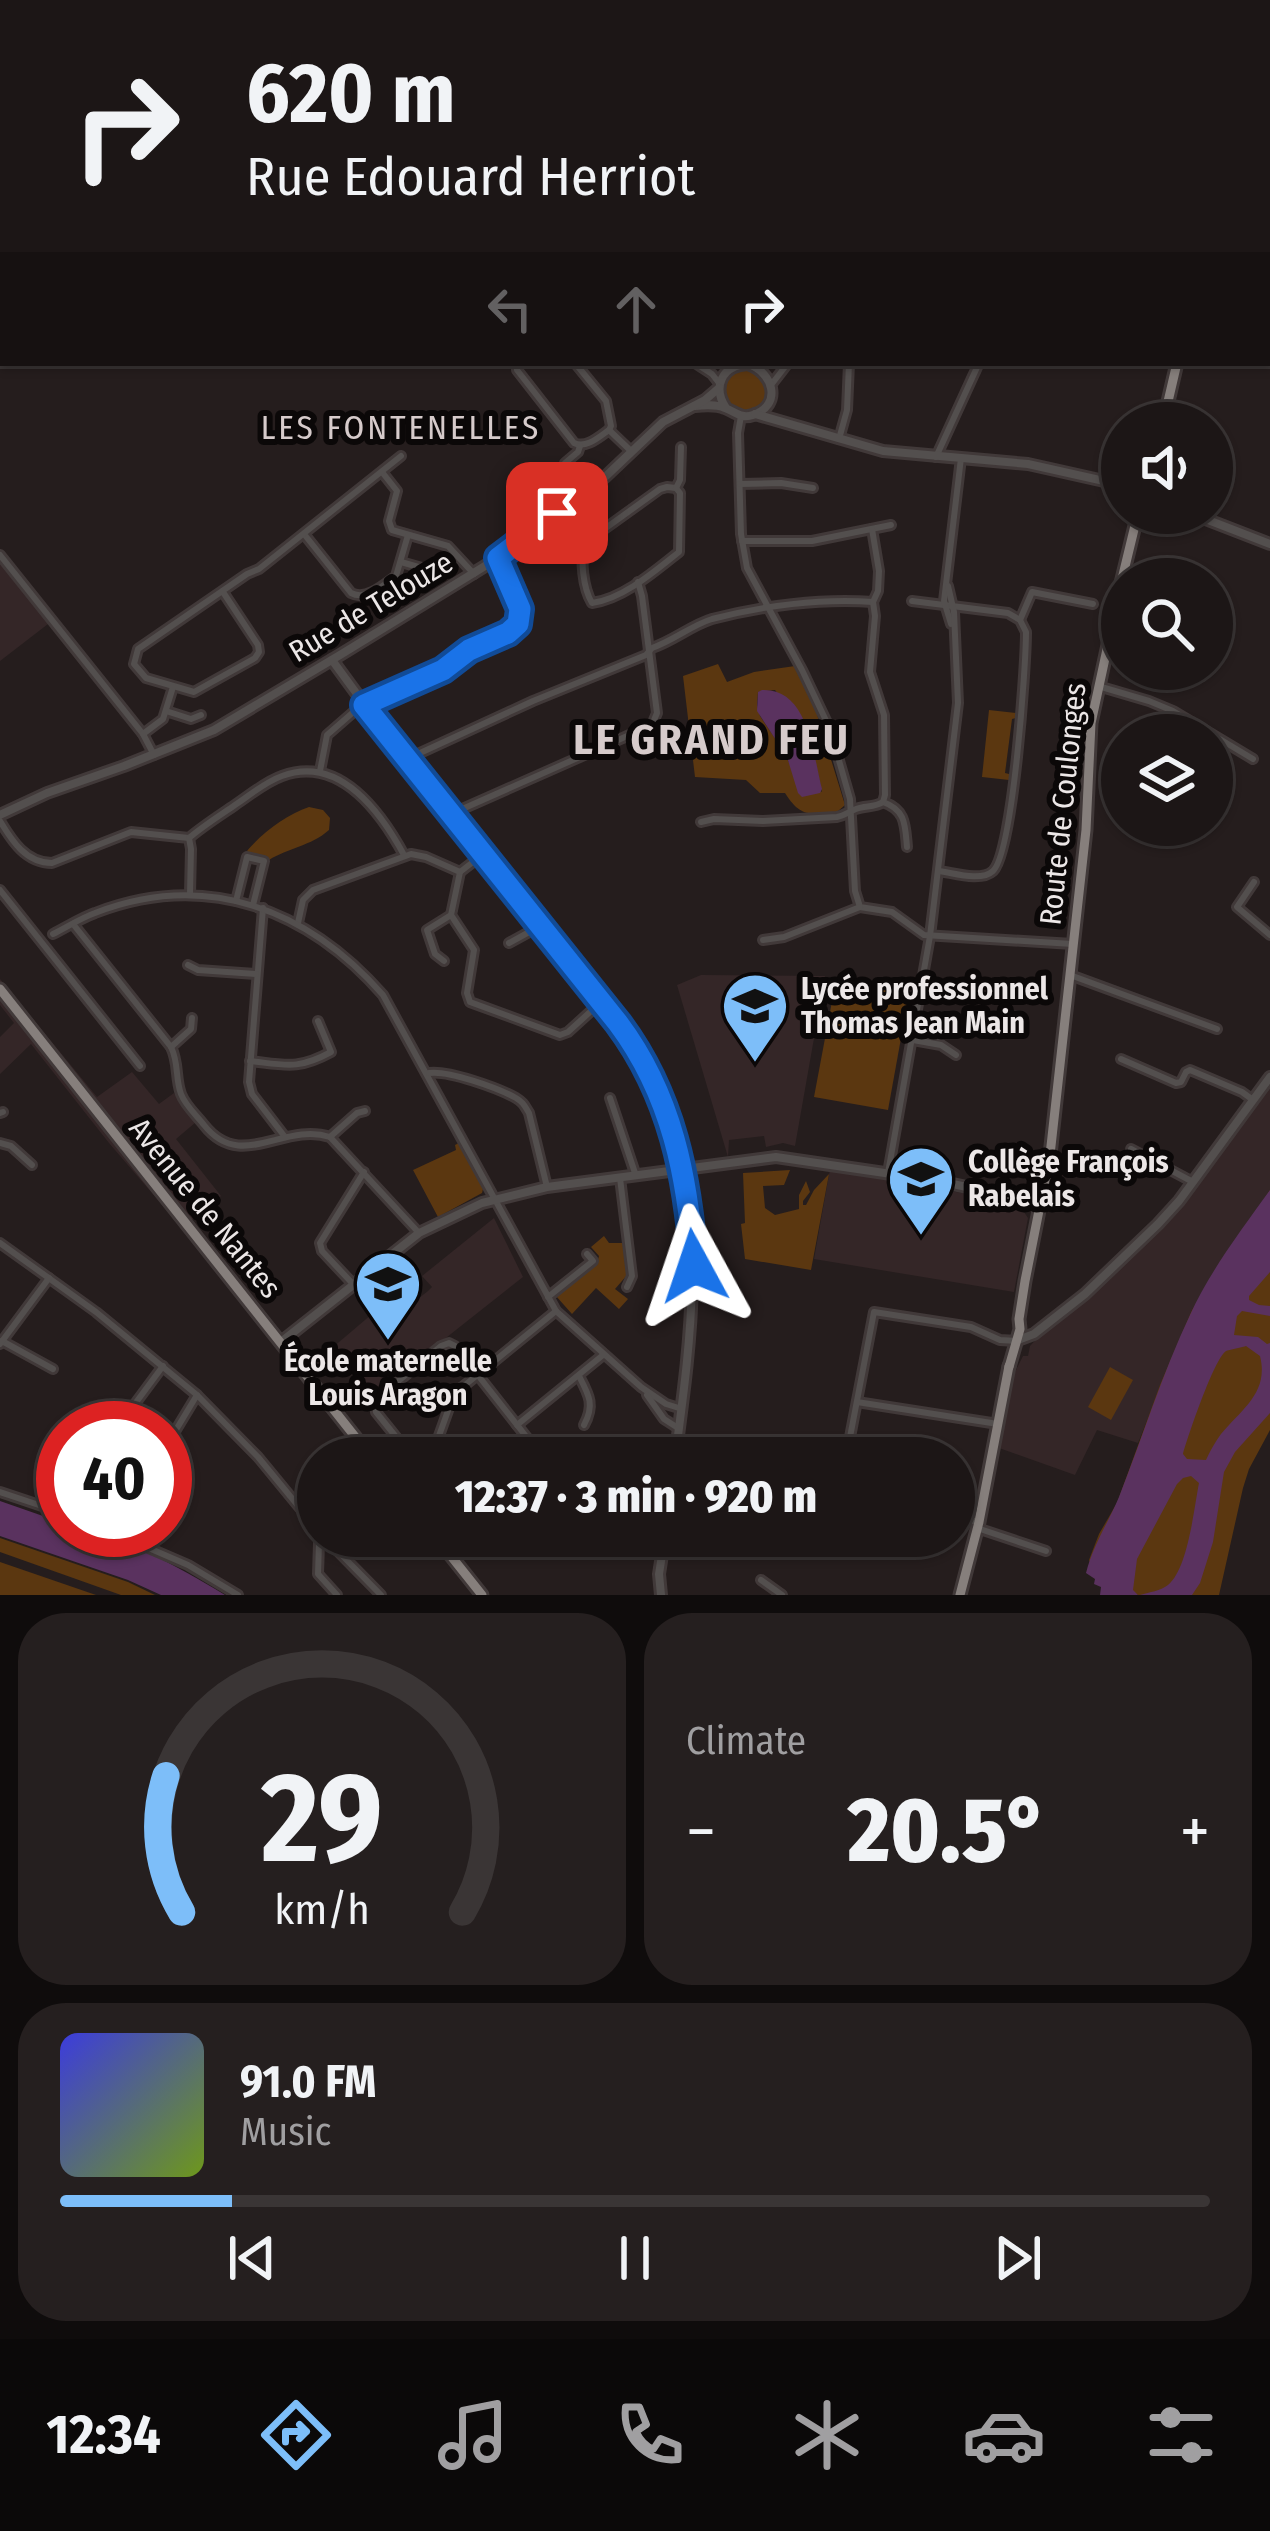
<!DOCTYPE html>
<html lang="en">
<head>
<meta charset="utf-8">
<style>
  body { margin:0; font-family:"Fira Sans Condensed",sans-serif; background:#251f1f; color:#f1f3f6; height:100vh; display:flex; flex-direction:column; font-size:45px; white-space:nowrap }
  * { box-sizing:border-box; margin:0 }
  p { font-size:39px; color:#a09fa1 }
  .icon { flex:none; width:66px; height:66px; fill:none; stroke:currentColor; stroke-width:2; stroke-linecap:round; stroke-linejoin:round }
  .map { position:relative; height:1595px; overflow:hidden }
  .drawer { display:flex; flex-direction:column; gap:18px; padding:18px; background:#0f0c0c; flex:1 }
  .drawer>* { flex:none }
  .top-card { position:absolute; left:0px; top:0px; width:1272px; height:366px; box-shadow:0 3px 9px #0004,0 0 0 3px #3a3535; background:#1c1616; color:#f1f3f6; overflow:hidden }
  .controls { position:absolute; left:1101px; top:402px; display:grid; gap:24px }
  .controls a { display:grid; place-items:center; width:132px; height:132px; border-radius:50%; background:#1c1616; box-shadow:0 3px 9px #0004,0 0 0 3px #3a3535; font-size:60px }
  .speed { position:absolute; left:36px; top:1401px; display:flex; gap:24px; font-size:60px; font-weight:700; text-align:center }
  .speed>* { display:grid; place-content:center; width:156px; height:156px; border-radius:50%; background:#1c1616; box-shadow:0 3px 9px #0004,0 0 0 3px #3a3535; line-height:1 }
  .speed .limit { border:18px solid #d22; background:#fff; color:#111 }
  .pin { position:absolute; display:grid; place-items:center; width:102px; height:102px; color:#fff; margin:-51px; border-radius:24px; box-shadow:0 6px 18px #0006 }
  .me { position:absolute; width:132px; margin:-66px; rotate:355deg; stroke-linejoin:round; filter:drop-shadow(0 0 9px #0008) }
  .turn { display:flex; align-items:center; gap:42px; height:252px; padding:0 48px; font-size:54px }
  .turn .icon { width:156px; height:156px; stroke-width:2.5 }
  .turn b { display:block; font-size:84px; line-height:102px }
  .lanes { display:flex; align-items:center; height:114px; padding:0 48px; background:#0003; justify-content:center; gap:60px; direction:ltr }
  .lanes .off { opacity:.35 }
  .big { font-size:90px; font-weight:800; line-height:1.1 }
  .drawer .card { flex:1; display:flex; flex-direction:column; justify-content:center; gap:18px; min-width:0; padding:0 42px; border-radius:48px; background:#251f1f }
  .drawer .dial { align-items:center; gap:0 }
  .dial svg { height:312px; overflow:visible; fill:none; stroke:#3a3535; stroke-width:7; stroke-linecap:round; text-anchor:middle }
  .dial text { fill:#f1f3f6; stroke:none }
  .song { display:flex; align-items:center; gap:36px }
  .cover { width:144px; height:144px; border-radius:18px; background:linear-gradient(135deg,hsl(240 70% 55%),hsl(80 70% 35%)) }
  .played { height:12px; border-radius:6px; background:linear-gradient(90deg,#7dbef9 15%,#3a3535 15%) }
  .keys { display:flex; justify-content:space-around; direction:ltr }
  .heat { display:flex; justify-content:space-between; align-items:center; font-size:66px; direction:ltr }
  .drawer .tiles { flex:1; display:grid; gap:18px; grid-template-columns:1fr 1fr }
  .card:last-child { grid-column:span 2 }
  .trip { position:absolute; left:297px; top:1437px; width:678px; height:120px; border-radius:60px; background:#1c1616; box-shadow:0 3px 9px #0004,0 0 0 3px #3a3535; font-weight:800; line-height:120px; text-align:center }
  .tab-bar { display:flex; height:192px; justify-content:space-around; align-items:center; background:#0b0909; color:#a09fa1 }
  .tab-bar .icon { width:84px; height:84px }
  .tab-bar .active { color:#7dbef9 }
  .tab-bar b { font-size:54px; color:#f1f3f6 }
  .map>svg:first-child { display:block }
  .built { fill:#342627 }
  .green { fill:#5b3710; fill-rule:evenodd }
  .water { fill:#5a325f; fill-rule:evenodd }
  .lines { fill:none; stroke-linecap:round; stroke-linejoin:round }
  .minor-casing { stroke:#413939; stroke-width:12 }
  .tertiary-casing { stroke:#413939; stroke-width:14 }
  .primary-casing { stroke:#413939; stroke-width:15 }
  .minor { stroke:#534f4e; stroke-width:6 }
  .tertiary { stroke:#534f4e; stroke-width:8 }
  .primary { stroke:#867f7c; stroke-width:9 }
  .route-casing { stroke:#114b97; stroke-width:30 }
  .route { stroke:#1a73e8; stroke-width:21 }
  .labels { text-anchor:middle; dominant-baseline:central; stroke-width:12; stroke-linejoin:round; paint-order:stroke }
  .street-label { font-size:30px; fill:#ece7e7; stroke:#0b0808 }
  .poi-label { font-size:30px; font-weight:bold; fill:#ece7e7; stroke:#0b0808; text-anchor:start }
  .neighbourhood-label { font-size:33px; letter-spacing:3px; fill:#d6cbcb; stroke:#0b0808 }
  .district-label { font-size:42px; font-weight:bold; letter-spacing:3px; fill:#d6cbcb; stroke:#0b0808 }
</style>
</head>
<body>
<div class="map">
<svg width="1270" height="1595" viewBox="0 0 1270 1595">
  <rect width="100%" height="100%" fill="#251d1d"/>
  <!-- built -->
  <g class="built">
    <path d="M0,550L52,617L48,624L0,661Z"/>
    <path d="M701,975L825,976L795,1146L783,1143L766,1147L764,1136L729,1140L728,1157L677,985Z"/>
    <path d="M0,979L97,1097L132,1072L159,1104L174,1093L196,1122L176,1139L221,1196L182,1228L109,1143L31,1044L0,1074V1037L14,1023L0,1005Z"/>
    <path d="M1270,1079V1190L1192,1310L1138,1443L1097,1430L1075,1475L999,1448L1014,1374L1023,1356H1028L1030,1346L1044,1331L1153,1234Z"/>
    <path d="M830,1169L984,1197V1202L1022,1209L1028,1218L1014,1292L814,1259Z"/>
    <path d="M494,1218L523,1277L418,1360L415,1357L376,1388L378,1391L374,1394H369L332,1348L385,1303L396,1316L428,1291L432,1287L422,1276Z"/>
  </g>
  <!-- green -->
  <g class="green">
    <circle cx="745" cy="390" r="21"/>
    <path d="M718,664L727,682L754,672L795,666L809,688L845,805L837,812C809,814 801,818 785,793H760L746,780L695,777L683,676ZM775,690L810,738L822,792L793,770L781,747L760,716L757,705L758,692Z"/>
    <path d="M989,710L1016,713V718L1012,719L1005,773L1009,774V780L982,777Z"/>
    <path d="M309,807L323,810L330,818L329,830C311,846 288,848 269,860L244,855C258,836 285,815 309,807Z"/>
    <path d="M836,980L909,994L888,1110L814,1097Z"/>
    <path d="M459,1143L483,1189L482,1193L438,1217L413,1170L456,1150L455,1145Z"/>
    <path d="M790,1170L784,1185L763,1186L765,1208L775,1215L799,1209V1195L806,1181L810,1192L803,1201V1205H806L814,1190L829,1174L811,1270L745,1259L741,1224L745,1223L743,1173Z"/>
    <path d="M1270,1190V1430L1249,1469L1243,1488L1219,1595H1138L1095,1575L1089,1560L1099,1534L1117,1503L1160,1385L1192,1310Z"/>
    <path d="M604,1236L609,1243H624L628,1274L615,1289L628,1299L619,1309L596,1288L572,1314L556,1296L597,1263L599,1256L591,1247Z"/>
    <path d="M1110,1367L1133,1380L1111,1420L1088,1407Z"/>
    <path d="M0,1538L128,1582L155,1595H121L0,1552Z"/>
    <path d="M0,1562L96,1595H0Z"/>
  </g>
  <!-- water -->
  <g class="water">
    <path d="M762,690C809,688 813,755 822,789L820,793L802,797L798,793L787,757L757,711L758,692Z"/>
    <path d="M1270,1190V1272L1249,1296V1300L1259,1305L1270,1306V1316L1242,1311L1237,1316L1234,1335L1258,1337L1267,1344L1270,1343V1413L1235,1452L1224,1472L1213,1542L1200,1583L1192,1595H1140C1150,1592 1160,1591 1168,1585C1188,1569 1194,1508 1199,1483L1191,1476L1183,1478L1177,1484L1137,1559L1133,1590L1138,1595H1100L1101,1587L1094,1584L1095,1579L1086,1573C1093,1545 1108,1523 1119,1497C1143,1436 1162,1374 1190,1315C1210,1271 1242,1229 1270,1190ZM1246,1346L1260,1356C1269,1392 1243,1408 1221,1434C1215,1442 1210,1451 1206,1460L1187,1459L1183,1454C1188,1436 1214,1359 1226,1351C1228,1350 1244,1347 1246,1346Z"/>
    <path d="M0,1501L63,1523V1530C114,1530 181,1568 225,1595H161L128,1580L0,1536Z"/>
  </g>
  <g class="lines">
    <!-- minor casing -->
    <g class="minor-casing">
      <g id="minor">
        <path d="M290,0L291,3"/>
        <path d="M819,0L823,3"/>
        <path d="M784,3L786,0"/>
        <path d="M1043,3L1045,0"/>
        <path d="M1269,23H1270"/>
        <path d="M1269,252H1270"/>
        <path d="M517,363V370L574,443C586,449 599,437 609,430"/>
        <path d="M575,363L606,401L611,426L609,430"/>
        <path d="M695,363L712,374L719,383"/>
        <path d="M771,385L788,363"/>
        <path d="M741,416L738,433L741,534L747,568L802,670L830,729L850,799L855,891L860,907L892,912L924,935L1073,944"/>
        <path d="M609,430L632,452"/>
        <path d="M839,439L847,410L849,363"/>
        <path d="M936,457L979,363"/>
        <path d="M565,463L578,452L580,446"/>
        <path d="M382,472L397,491L389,521L392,530L448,546L474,574"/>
        <path d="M740,484L781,483L813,488"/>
        <path d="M667,487L676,488L680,493L679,552C655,571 623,599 592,603C583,588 580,559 585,543L660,489Z"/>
        <path d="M676,488L680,480L681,447"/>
        <path d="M578,499L600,530"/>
        <path d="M304,534L351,593C366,601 384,585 396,576L408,535"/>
        <path d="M742,541H812L891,525"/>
        <path d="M0,555L143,734L154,755"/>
        <path d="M401,562L436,572"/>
        <path d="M223,592L258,645L259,652L255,658L194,692L146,678L134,664L138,649L247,574L259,569L401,456"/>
        <path d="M912,601L1008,613L1020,620L1026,632C1026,666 1013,852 993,871C981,882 954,873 939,871"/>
        <path d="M1020,620L1032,592L1093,604"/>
        <path d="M951,624L944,601L961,458"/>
        <path d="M1098,686L1149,701L1173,711L1253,759"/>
        <path d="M166,711L191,719L201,715"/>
        <path d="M143,734L163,719L173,687"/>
        <path d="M407,759L533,701L646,655L652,648C673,641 692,625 712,619C762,606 821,598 873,602"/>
        <path d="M320,771L327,735L358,708L443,670L469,649L508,633L518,624L521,609L498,558"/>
        <path d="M883,802C906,810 905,825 907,847"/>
        <path d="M451,814L652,725L657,713L642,596L638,582"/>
        <path d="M0,821C12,841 26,863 52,863L131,832L189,838C203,826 219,816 235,805C250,795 265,782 282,776C339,755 380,811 404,855"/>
        <path d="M701,822L714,819L763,821L837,817C846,815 848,812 856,809C865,805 874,808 883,802L885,795L884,715L870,672L875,616L873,602L878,591L879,571L872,529"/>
        <path d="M189,838L191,849L190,894"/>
        <path d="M460,872L451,915L474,950L467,993L470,1002L560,1035L568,1032L601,1002"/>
        <path d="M1254,882L1237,907L1270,935"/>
        <path d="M0,890L140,1066"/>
        <path d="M236,901L247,857L264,861L253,905"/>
        <path d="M263,908L249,1082L252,1094L285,1137"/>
        <path d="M298,923L303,900L313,890L411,854L426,857L460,872L482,855"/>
        <path d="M73,924L171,1047C179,1063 175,1078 181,1094C185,1105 197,1116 204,1125C241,1172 283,1122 330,1137L419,1233"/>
        <path d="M53,934C67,927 81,918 95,913C206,870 308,909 383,995L556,1311L641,1387L666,1404L682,1409"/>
        <path d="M763,940L784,937L860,907"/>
        <path d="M509,943L540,926"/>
        <path d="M444,961L435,954L427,930L451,915"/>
        <path d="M188,965L198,970L256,974"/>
        <path d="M1070,975L1217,1029"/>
        <path d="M913,1040L941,1045L956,1055"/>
        <path d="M171,1047L191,1029L192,1018"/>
        <path d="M1121,1059L1176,1083L1181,1082L1186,1072L1190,1070L1242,1092L1253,1100"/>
        <path d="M250,1061C286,1065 298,1070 331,1052L318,1021"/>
        <path d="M429,1073C448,1070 498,1088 516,1098C524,1103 524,1105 529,1113L547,1187"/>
        <path d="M610,1098L636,1176"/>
        <path d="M0,1113L3,1112"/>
        <path d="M330,1137L357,1113L365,1111"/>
        <path d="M0,1143L11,1146L32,1165"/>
        <path d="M1131,1149L1193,1182"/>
        <path d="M888,1173L930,936L958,703L954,612L948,586"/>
        <path d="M620,1178L632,1276L627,1287"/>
        <path d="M0,1243L96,1312L197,1395L258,1457L318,1530"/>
        <path d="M352,1283L322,1251L320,1243L364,1172"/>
        <path d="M548,1297L593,1261L587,1254"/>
        <path d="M2,1341L53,1369"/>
        <path d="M0,1344L49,1278"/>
        <path d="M579,1376C589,1395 595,1405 584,1425"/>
        <path d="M647,1395L664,1419L678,1428"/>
        <path d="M857,1402L998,1424"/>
        <path d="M517,1425L603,1355"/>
        <path d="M117,1428L163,1366"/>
        <path d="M165,1448L197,1395"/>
        <path d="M413,1458L376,1412L374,1401L441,1346L449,1343L455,1346L543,1458"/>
        <path d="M431,1458L454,1394L556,1311"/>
        <path d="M846,1458L874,1312L971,1327L1000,1340L1017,1341"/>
        <path d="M0,1492L63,1513"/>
        <path d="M954,1517L979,1522"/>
        <path d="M977,1528L1046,1551"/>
        <path d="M107,1530L188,1565L238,1595"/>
        <path d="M323,1536L381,1595"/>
        <path d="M323,1536L319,1543L318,1574L337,1595"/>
        <path d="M761,1580L782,1595"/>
      </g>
    </g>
    <!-- tertiary casing -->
    <g class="tertiary-casing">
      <g id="tertiary">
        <path d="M695,406C705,405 716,404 725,408C736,412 741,419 753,415C783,405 773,372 748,364C722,365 712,387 726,408"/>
        <path d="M755,414L883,451L1028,464L1122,485"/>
        <path d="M1190,513L1270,544"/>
        <path d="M332,660L384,731L618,1023C641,1054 655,1085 668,1121C707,1232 690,1345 675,1458"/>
        <path d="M0,815L47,793L124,766L214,730L340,655L498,558L605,477L663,422L705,400L719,388"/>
        <path d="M1018,1340L1034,1334L1085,1294L1158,1224L1179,1201L1270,1077"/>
        <path d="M281,1342L419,1233L482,1203L547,1187L776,1157L939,1181L1041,1203"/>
        <path d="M661,1595L659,1574L665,1536"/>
      </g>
    </g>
    <!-- primary casing -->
    <g class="primary-casing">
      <g id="primary">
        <path d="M1236,3V0"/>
        <path d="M1163,423L1177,363"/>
        <path d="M1122,579L1138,513"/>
        <path d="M0,989L372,1458"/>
        <path d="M1009,1367L1020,1329L1019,1319L1025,1281L1050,1155L1086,830L1091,723L1122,580"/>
        <path d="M435,1536L482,1595"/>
        <path d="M960,1595L979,1522L1009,1366"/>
      </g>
    </g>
    <!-- minor -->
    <use href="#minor" class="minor"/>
    <!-- tertiary -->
    <use href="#tertiary" class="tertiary"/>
    <!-- primary -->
    <use href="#primary" class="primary"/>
  </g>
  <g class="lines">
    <!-- route casing -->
    <g class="route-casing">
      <path id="route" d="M557,513L498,558L520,609L518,624L508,633L469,650L443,670L364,705L618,1023C672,1095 688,1178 694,1266"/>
    </g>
    <!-- route -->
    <use href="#route" class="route"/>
  </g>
  <!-- icons -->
  <defs>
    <g id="school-pin" transform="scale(3.45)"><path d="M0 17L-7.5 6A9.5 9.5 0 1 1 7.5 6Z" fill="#7dbef9" stroke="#0b0808"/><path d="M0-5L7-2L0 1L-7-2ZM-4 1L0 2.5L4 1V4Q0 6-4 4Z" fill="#111"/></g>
  </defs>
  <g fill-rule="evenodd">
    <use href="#school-pin" x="755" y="1006"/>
    <use href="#school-pin" x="921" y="1179"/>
    <use href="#school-pin" x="388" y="1284"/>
  </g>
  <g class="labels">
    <!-- street labels -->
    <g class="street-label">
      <text transform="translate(371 607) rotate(-31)">Rue de Telouze</text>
      <text transform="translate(1063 804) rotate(-84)">Route de Coulonges</text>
      <text transform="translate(205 1208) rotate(51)">Avenue de Nantes</text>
    </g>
    <!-- poi labels -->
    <g class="poi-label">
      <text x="801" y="989">Lycée professionnel<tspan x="801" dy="34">Thomas Jean Main</tspan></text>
      <text x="968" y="1162">Collège François<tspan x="968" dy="34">Rabelais</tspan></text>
      <text x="388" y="1361" text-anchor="middle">École maternelle<tspan x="388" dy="34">Louis Aragon</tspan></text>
    </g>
    <!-- neighbourhood labels -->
    <g class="neighbourhood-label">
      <text x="401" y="428">LES FONTENELLES</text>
    </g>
    <!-- district labels -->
    <g class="district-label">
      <text x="712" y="740">LE GRAND FEU</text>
    </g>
  </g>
</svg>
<div class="controls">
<a><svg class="icon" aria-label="sound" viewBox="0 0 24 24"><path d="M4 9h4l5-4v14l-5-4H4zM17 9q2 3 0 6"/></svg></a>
<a><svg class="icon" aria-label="search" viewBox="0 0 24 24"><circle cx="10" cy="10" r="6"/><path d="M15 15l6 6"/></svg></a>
<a><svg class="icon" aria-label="layers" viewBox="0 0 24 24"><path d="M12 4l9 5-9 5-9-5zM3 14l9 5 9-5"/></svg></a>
</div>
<div class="speed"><div class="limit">40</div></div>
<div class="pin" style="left:557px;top:513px;background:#d93025"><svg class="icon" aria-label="arrive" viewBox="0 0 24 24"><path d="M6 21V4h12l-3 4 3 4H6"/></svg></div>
<svg class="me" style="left:694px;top:1266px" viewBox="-20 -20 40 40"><path d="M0-17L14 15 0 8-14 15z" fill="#1a73e8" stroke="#fff" stroke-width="4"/></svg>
<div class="trip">12:37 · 3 min · 920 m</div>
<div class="top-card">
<div class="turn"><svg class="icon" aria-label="right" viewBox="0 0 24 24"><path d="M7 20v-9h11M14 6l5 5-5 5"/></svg><div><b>620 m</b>Rue Edouard Herriot</div></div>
<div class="lanes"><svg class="icon off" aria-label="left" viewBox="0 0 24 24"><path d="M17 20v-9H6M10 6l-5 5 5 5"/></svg><svg class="icon off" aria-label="ahead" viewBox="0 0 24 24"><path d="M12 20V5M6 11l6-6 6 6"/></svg><svg class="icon" aria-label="right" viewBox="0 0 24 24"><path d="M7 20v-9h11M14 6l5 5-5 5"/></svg></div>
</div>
</div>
<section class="drawer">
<div class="tiles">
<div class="card dial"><svg viewBox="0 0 100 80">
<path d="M14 69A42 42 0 1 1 86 69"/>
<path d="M14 69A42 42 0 0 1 10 34" stroke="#7dbef9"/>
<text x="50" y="56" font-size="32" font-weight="700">29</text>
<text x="50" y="72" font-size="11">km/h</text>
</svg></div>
<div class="card"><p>Climate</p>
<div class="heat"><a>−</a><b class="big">20.5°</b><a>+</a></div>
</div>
<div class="card">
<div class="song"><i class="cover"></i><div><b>91.0 FM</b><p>Music</p></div></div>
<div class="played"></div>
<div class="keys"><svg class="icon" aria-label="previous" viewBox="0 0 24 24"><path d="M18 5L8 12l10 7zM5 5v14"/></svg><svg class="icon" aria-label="pause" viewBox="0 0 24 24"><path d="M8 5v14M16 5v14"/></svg><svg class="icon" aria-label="next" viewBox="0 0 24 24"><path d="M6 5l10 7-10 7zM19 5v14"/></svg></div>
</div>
</div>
</section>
<nav class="tab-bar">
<b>12:34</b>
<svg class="icon active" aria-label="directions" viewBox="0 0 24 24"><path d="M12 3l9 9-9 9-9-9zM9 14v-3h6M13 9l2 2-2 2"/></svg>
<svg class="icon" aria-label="music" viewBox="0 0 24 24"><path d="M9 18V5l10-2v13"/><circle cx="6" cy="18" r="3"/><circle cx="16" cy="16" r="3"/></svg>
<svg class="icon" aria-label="phone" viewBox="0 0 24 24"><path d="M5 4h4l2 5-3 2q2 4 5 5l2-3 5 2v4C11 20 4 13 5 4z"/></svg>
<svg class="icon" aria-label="climate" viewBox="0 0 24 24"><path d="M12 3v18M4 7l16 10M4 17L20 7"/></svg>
<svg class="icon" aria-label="car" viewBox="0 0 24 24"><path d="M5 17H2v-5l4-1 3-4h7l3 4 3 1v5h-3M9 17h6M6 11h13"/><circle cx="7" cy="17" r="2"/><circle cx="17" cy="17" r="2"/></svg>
<svg class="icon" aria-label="filters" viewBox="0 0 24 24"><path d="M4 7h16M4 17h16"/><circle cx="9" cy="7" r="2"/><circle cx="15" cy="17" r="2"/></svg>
</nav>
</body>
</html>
